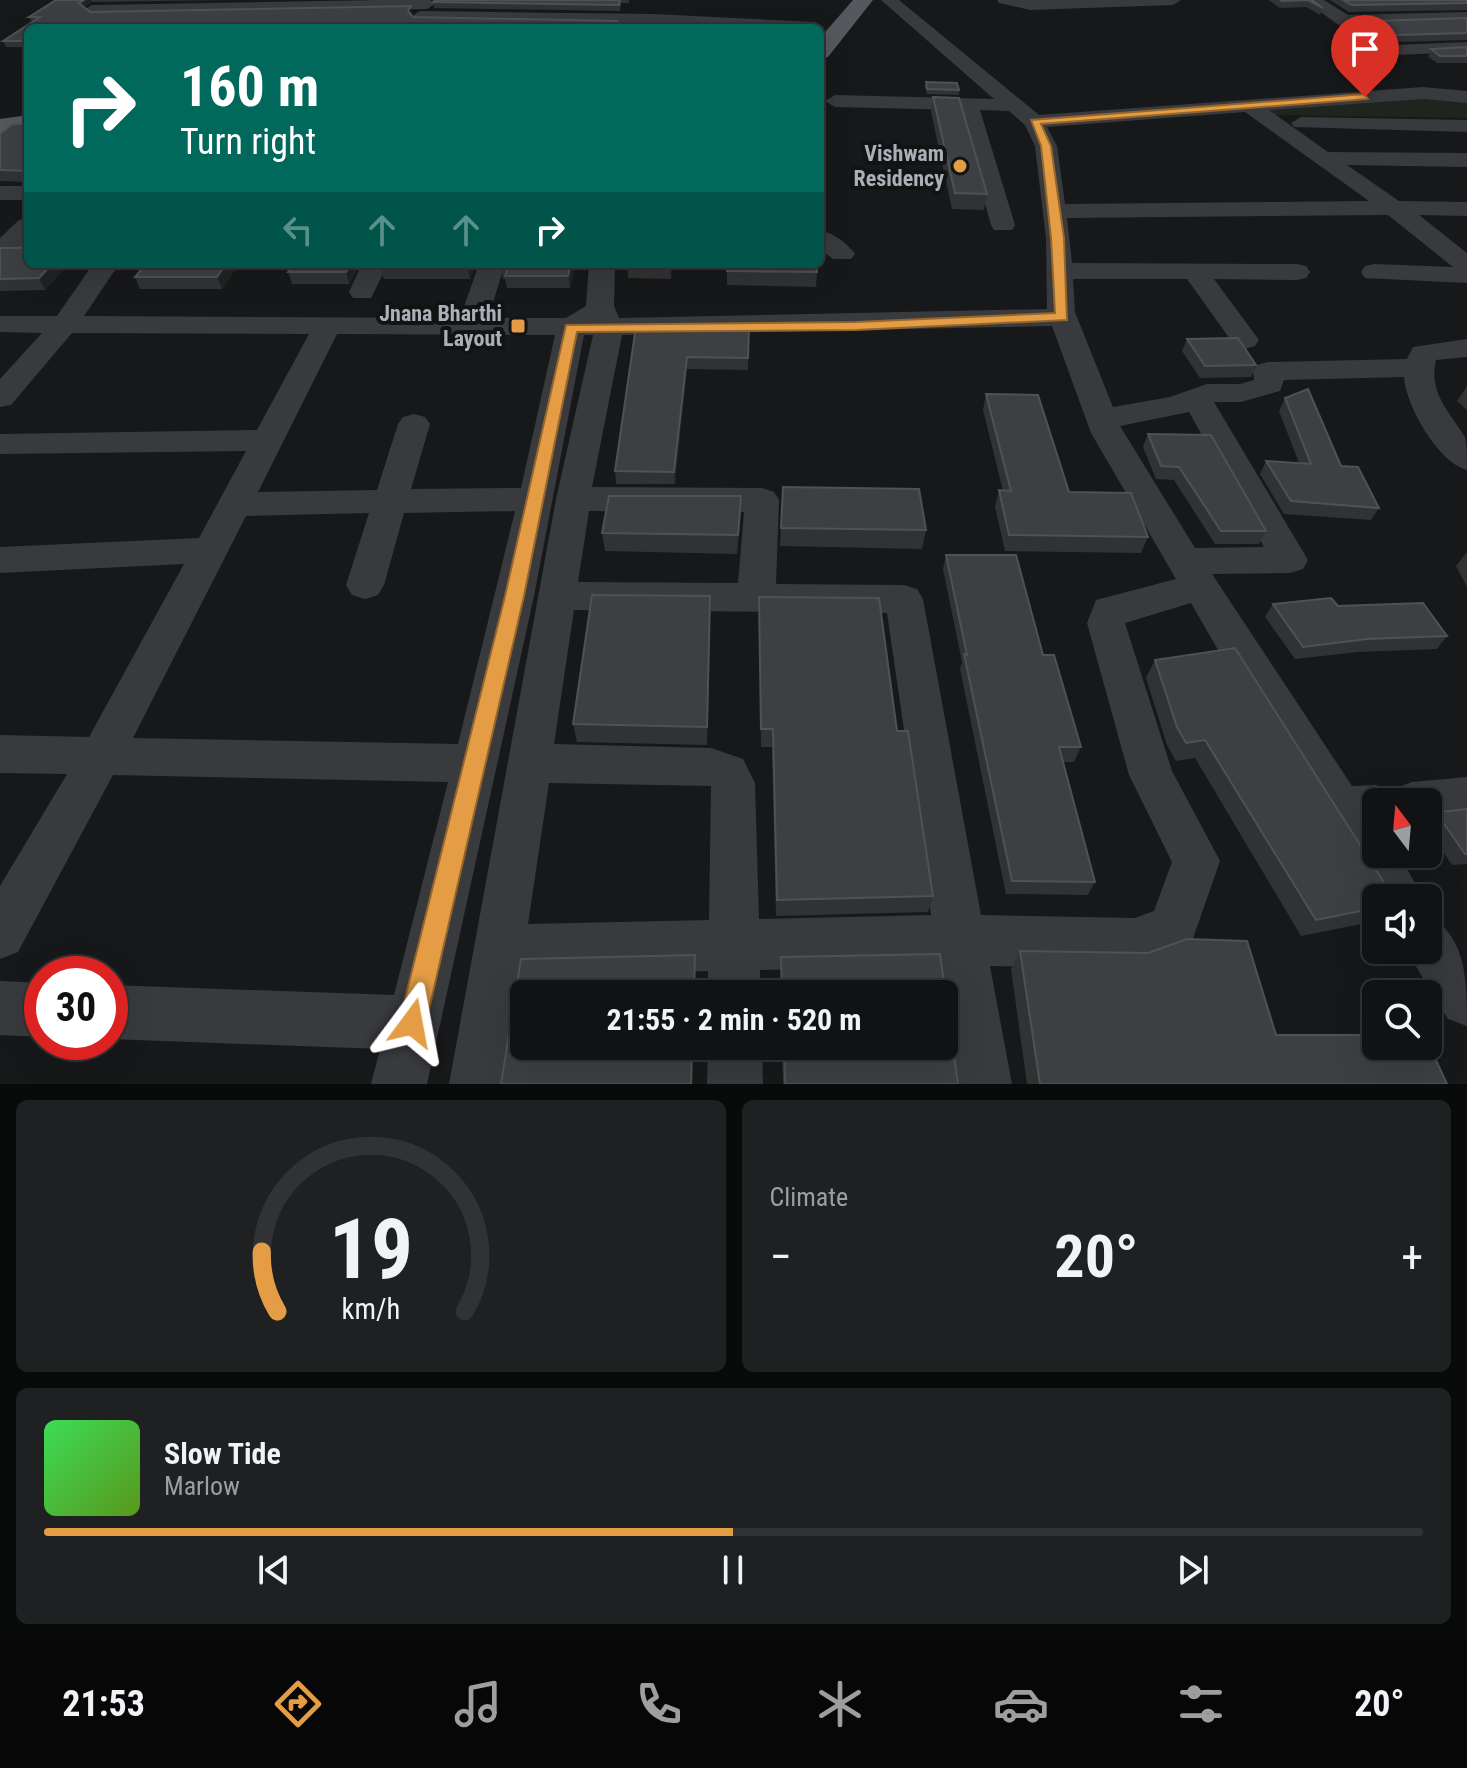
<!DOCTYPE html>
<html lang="en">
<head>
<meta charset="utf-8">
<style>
  body { margin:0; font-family:"Roboto Condensed",sans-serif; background:#1e2021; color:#f1f3f6; height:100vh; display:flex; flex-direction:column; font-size:30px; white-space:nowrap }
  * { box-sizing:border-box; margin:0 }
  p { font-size:26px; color:#9c9ea0 }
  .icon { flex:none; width:44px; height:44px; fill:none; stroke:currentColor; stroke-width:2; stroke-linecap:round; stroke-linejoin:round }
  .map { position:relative; height:1084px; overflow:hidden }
  .drawer { display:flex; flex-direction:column; gap:16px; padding:16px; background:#090a0a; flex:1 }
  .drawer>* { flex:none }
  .banner { position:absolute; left:24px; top:24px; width:800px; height:244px; border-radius:12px; box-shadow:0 8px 32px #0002,0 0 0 2px #303233; background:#00695c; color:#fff; overflow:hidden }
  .needle { width:52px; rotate:344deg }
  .buttons { position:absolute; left:1362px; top:788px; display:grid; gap:16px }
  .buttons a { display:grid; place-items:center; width:80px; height:80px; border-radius:12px; background:#111213; box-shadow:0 8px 32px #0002,0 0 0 2px #303233; font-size:40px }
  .speed { position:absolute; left:24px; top:956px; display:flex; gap:16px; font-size:40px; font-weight:700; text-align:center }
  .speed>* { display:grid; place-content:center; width:104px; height:104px; border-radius:50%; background:#111213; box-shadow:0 8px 32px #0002,0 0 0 2px #303233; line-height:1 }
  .speed .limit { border:12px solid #d22; background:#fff; color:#111 }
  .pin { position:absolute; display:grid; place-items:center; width:68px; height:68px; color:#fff; margin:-82px -34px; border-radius:50% 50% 50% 0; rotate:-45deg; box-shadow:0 0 8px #0007 }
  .pin .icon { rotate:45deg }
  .me { position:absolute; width:88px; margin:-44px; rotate:13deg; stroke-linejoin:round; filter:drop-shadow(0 0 6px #0008) }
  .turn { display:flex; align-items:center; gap:28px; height:168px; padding:0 24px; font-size:36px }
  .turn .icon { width:104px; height:104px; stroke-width:2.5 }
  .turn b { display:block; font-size:56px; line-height:68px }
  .lanes { display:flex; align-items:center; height:76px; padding:0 24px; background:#0003; justify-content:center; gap:40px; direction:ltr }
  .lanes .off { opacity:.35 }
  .big { font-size:60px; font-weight:700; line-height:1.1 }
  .drawer .widget { flex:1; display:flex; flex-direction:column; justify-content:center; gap:12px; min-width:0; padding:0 28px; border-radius:12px; background:#1e2021 }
  .drawer .dial { align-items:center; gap:0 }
  .dial svg { height:208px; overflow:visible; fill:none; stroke:#303233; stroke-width:7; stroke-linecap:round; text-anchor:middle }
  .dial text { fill:#f1f3f6; stroke:none }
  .song { display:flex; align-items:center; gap:24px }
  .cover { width:96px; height:96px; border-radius:12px; background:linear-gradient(135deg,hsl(130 70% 55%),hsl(90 70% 35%)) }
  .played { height:8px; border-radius:4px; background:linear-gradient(90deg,#e49d44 50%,#303233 50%) }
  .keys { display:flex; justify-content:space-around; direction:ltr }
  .heat { display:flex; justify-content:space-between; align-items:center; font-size:44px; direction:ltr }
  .drawer .tiles { flex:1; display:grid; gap:16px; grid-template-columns:1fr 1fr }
  .widget:last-child { grid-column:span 2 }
  .trip { position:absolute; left:510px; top:980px; width:448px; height:80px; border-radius:12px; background:#111213; box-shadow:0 8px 32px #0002,0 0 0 2px #303233; font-weight:700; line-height:80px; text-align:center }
  .dock { display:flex; height:128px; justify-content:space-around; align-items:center; background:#070708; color:#9c9ea0 }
  .dock .icon { width:56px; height:56px }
  .dock .current { color:#e49d44 }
  .dock b { font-size:36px; color:#f1f3f6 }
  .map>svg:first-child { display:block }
  .green { fill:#1e241e }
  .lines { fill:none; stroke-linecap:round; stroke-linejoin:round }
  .minor { fill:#393a3e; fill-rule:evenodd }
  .major { fill:#55585d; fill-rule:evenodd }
  .wall { fill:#313234 }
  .shaded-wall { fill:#212223 }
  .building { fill:#3e3f42; stroke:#4f5155; stroke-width:2 }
  .route { fill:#e49d44; stroke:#94662c; stroke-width:2 }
  .poi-dot { fill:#e49d44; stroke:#121314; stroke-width:3 }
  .labels { text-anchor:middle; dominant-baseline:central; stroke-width:8; stroke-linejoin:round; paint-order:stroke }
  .far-poi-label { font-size:22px; font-weight:bold; fill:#abb0b8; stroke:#121314; text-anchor:end }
</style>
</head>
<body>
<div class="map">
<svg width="1467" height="1084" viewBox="0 0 1467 1084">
  <rect width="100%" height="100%" fill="#171819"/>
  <!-- green -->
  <path class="green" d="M1467,96V118L1266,115L1256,108Z"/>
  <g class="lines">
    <!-- minor -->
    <g class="minor">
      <path d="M379,0H430L435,4L427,9L92,15L84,10L92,5Z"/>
      <path d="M881,0H899L1039,115L1423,87L1467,91V103L1423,99L1269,110L1328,152L1467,153V167L1347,165L1399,201L1467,202V216L1419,215L1467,253V283L1365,278L1361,272L1365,266L1374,264L1453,267L1388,215L1067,218L1072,263L1297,264L1306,266L1310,272L1306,278L1297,280L1214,279L1259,340L1255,346L1245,349L1235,346L1187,279H1073L1075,312L1113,407L1170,397L1207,384H1240L1254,380L1253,371L1257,365L1268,362L1407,359L1413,347L1467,339V357L1436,360C1428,393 1450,412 1465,437C1467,445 1467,460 1467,470C1438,462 1406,406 1404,377L1284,380L1280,391L1241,402H1214L1308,560L1303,569L1290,573L1212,574L1352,786L1376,785L1393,793L1396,788L1412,782L1467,777V817L1428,821V802H1376V854H1398L1424,898H1376V906L1251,707L1191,603L1125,623L1172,771L1220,861L1190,947L1135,968L990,966L1012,1084H956L939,966L760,970V994H708V971L521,975L505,1084H449L556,499L593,335H584L534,596L427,1084H371L380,1049L110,1039V985L394,995L448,782L113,775L18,952L0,959V886L67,774L0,773V735L89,737L184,564L0,573V547L199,538L246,451L0,454V434L257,430L309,334L72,333L11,405L0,407V379L42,333L0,332V316H57L93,264H119L84,316L460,318L479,264H505L488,318H566L586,306L589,264H615L614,306L619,318L1047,309L1046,238L1035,146L1025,125L1009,111L980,110L1015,225L1012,230H994L991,225L959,110L835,107L825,101L835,95L994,99ZM1245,112L1369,201L1065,204L1057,146L1047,127ZM1052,326L1091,433L1176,579L1096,600L1087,623L1129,775L1172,862L1154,911L1135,918L981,915L923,599L917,589L904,585L776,584L779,500L774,492L762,488L592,487L622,335ZM337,334L555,335L521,488L411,489L430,424L425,417L414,414L403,417L398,424L377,490L258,492ZM1189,412L1264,547L1195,548L1120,426ZM515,511L458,744L133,738L246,516L369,513L346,585L352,595L365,599L378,595L384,585L404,513ZM589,511L744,512L738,583L578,582ZM574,610L887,613L931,915L759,919L755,783L743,759L711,748L554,744ZM549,783L711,786L709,920L528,924Z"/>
      <path d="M997,0H1181L1173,5L1030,10L999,3Z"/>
      <path d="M1305,0H1324L1348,15L1467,12V22L1363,25L1369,30L1360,35L1337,24Z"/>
      <path d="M420,11L653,14L815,22L824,27L820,31V28L414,20L412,16Z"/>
      <path d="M1467,42V52L1394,55L1385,50L1394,45Z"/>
      <path d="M1301,117L1467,120V132L1294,127L1291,123Z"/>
      <rect x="0" y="186" width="28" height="14"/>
      <path d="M28,218V239L25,241H28V257L0,255V238L19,220Z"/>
      <path d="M820,230C833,233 847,243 855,254L851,259H833L820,249Z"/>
      <path d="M362,264H388L371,298H353L349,292Z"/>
      <path d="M1428,916C1467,936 1467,982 1467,1026L1448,1019L1406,950H1428Z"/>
      <path d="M0,981L42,983V1037L0,1035Z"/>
      <path d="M708,1046H762L763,1084H707Z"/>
    </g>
    <!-- major -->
    <g class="major">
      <path d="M853,0H873L828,57L820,59V38Z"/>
      <path d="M28,115V131L0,135V119Z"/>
    </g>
  </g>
  <!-- wall -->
  <g class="wall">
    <path d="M56,0H227L92,2L84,7L90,12H412L411,15L413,17L617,24L618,27L28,28V47H6L3,41L32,22L29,17Z"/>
    <path d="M433,0H629V3H621L620,11L434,8Z"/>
    <path d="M1268,0H1312L1323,8L1320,15L1306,7L1280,8Z"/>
    <path d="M1330,0H1467V10L1349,12Z"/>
    <path d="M1467,18V40L1394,42L1379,47L1362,38L1365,30L1371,27L1374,21Z"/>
    <path d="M1467,47V63H1437L1428,57L1431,49Z"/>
    <path d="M926,82L959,90V95L927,94L925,87Z"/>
    <path d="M933,97L987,194L984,210L952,209L931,112Z"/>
    <path d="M28,124V182L0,181V134Z"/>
    <path d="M0,248L69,264L45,290L0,291Z"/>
    <path d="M135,264H239L222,289H140L135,277L146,265Z"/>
    <path d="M293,264H360L349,284H292L288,272Z"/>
    <path d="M476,264L470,279H384L380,267Z"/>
    <path d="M576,264L570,288H507L505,279H503L501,267Z"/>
    <path d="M627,264H673L671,279L628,278Z"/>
    <path d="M727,264L817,272L816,287L727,285Z"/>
    <path d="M636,326L749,328L748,370L687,369L675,484H616L615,471Z"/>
    <path d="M1187,339L1256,365L1251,377L1200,378L1182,351Z"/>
    <path d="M1467,386V410L1457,401Z"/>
    <path d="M986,394L1069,492L1148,537L1141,553L1005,551L995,507L999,490L1003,491L983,410Z"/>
    <path d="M1285,398L1341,466L1379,508L1371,520L1284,514L1260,474L1266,461L1299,463L1279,411Z"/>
    <path d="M1148,434L1266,531L1259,544H1215L1174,480L1156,479L1143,447Z"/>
    <path d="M783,487L926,530L922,549L780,546Z"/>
    <path d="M741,515L737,554L605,551L602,533Z"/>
    <path d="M1466,553H1467V587L1456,566Z"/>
    <path d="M946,555L1043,655L1081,747L1074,762H1063L1095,882L1088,895L1006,894L960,669L962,662L943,569Z"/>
    <path d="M710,596L707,745L577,742L573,724Z"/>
    <path d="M759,597L897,731L933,896L928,912L776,916L772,747H761Z"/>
    <path d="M1273,604L1338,606L1447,636L1437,649L1358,652L1295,659L1265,617Z"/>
    <path d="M1155,660L1390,892L1376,898V921L1301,936L1195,758L1176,761L1167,745L1146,678Z"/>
    <path d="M1427,799L1440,812L1467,810V864L1452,865L1428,829V802H1425Z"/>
    <path d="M1020,951L1276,1035L1447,1084H1027L1011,969Z"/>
    <path d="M940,954L958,1084H783L782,1046H944V994H781V957Z"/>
  </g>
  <!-- shaded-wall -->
  <g class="shaded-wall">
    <path d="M84,0H91L92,2L81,9L79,3Z"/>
    <path d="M1397,35L1394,42L1379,47L1382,40Z"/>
    <path d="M52,264H69L45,290L39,278Z"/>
    <path d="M226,264H239L222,289L217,277Z"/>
    <path d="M350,264H360L349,284L346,272Z"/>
    <path d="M469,264H476L470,279L468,267Z"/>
    <path d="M571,264H576L570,288L568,276Z"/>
    <path d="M670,264H673L671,279L670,265Z"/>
    <path d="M687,357V369L675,484L674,472Z"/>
    <path d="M741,496V515L737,554L738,535Z"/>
    <path d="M710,596L711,614L707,745V727Z"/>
    <path d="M695,955L696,994H694Z"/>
    <path d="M692,1046H694L693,1084H691Z"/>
  </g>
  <!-- building -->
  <g class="building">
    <path d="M56,0H84L79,3L90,12L411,6L408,11L413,17L617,21V24L469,25L468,28H28V41H3L40,17H29Z"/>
    <path d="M435,0H620L619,5L433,2Z"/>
    <path d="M1280,0H1312L1323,8L1308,0L1282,1Z"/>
    <path d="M1343,0H1467V3L1352,5Z"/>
    <path d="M1467,18V33L1397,35L1382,40L1365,30L1373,26L1374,21Z"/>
    <path d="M1467,47V56H1440L1431,49Z"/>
    <path d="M926,82L957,83L959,90L927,89Z"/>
    <path d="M933,97L959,98L987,194L955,193Z"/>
    <path d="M17,124H28V171L0,170V134L11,125Z"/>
    <path d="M25,244H28V264H52L39,278L0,279V248H21Z"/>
    <path d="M146,264H226L217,277H135Z"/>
    <path d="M293,264H350L346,272H288Z"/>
    <path d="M382,264H469L468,267H380Z"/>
    <path d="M502,264H571L568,276H505L508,267H501Z"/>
    <path d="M727,264H816L817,272L727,271Z"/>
    <path d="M636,326L749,328L748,358L687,357L674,472L615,471Z"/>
    <path d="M1238,338L1256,365L1205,366L1187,339Z"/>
    <path d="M1308,389L1341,466L1358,467L1379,508L1291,501L1266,461L1311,464L1285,398Z"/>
    <path d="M986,394L1038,395L1069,492L1131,493L1148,537L1009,535L999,490L1011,491Z"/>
    <path d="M1148,434L1211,435L1266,531H1221L1179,467L1161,466Z"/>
    <path d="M783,487L919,489L926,530L781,528Z"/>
    <path d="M609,496H741L738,535L602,533Z"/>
    <path d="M946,555H1016L1043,655H1054L1081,747H1059L1095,882L1012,881L964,654L967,655Z"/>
    <path d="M592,595L710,596L707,727L573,724Z"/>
    <path d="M759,597L879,598L897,731H908L933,896L777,900L773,729H761Z"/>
    <path d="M1331,598L1338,606L1423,603L1447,636L1367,639L1303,647L1273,604Z"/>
    <path d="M1235,648L1390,892L1396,890L1401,898H1376V908L1316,920L1205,740L1186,743L1177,727L1155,660Z"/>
    <path d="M1437,798V809L1440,812L1467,809V854H1465L1427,799Z"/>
    <path d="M1187,939L1247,941L1276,1035H1376V1046H1428V1043L1447,1084H1040L1020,951L1148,953Z"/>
    <path d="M940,954L958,1084H785L784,1046H944V994H782L781,957Z"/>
    <path d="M695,955L694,994H524V1046H692L691,1084H501L521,959Z"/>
  </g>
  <!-- route -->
  <path class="route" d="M1365,94L1368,99L1041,124L1051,146L1064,238L1067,320L856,330L577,332L524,596L426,1023L422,1032L412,1036L403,1032L399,1023L505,596L566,325L856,322L1055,313L1051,238L1041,146L1031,120Z"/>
  <!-- markers -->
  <g class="poi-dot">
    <circle cx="960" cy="166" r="8"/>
    <rect x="510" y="318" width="16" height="16" rx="4"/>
  </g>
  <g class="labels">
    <!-- far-poi labels -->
    <g class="far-poi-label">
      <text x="944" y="153">Vishwam<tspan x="944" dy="25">Residency</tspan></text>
      <text x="502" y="313">Jnana Bharthi<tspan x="502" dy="25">Layout</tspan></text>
    </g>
  </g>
</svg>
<div class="buttons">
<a><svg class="needle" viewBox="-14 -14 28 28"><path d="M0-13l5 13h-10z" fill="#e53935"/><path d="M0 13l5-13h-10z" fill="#9c9ea0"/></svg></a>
<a><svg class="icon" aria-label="sound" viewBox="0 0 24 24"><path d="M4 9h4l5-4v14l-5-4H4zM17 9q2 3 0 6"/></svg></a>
<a><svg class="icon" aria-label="search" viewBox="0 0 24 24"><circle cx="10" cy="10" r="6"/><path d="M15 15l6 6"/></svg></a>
</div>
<div class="speed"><div class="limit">30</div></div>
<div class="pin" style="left:1365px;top:97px;background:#d93025"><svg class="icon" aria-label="arrive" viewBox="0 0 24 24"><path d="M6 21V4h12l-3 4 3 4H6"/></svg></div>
<svg class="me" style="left:412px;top:1023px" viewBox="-20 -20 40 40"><path d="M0-17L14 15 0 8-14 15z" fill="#e49d44" stroke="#fff" stroke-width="4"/></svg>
<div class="trip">21:55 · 2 min · 520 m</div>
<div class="banner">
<div class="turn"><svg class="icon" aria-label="right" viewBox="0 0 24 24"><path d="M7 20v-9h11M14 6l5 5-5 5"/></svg><div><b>160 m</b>Turn right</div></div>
<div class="lanes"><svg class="icon off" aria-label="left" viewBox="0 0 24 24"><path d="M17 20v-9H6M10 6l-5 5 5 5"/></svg><svg class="icon off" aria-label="ahead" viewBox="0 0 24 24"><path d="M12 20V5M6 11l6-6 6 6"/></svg><svg class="icon off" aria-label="ahead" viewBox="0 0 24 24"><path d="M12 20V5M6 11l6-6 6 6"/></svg><svg class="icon" aria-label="right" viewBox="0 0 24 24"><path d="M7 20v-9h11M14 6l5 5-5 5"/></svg></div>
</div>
</div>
<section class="drawer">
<div class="tiles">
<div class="widget dial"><svg viewBox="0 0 100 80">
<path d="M14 69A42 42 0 1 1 86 69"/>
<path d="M14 69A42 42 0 0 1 8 46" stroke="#e49d44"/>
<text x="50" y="56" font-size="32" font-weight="700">19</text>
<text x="50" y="72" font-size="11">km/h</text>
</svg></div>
<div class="widget"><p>Climate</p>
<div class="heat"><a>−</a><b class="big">20°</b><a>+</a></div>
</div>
<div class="widget">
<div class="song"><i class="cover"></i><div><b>Slow Tide</b><p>Marlow</p></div></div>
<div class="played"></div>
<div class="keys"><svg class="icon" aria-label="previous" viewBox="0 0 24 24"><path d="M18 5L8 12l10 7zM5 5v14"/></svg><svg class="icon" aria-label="pause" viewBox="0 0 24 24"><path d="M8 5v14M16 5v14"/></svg><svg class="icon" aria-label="next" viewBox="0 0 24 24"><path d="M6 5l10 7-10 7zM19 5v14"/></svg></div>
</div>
</div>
</section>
<nav class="dock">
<b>21:53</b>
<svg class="icon current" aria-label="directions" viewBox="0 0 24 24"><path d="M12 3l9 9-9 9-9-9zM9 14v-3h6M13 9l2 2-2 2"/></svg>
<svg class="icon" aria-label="music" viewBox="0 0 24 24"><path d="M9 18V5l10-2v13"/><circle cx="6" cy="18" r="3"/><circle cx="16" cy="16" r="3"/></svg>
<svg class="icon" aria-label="phone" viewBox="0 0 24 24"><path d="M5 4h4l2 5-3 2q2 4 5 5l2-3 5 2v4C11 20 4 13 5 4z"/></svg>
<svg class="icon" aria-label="climate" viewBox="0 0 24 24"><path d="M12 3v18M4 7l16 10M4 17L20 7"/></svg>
<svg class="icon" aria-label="car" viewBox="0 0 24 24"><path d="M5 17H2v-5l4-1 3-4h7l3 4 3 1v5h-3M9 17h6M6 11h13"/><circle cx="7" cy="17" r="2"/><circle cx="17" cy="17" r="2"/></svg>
<svg class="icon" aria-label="filters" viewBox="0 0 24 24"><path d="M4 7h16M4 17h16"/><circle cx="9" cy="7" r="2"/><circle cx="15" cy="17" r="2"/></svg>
<b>20°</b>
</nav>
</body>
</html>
